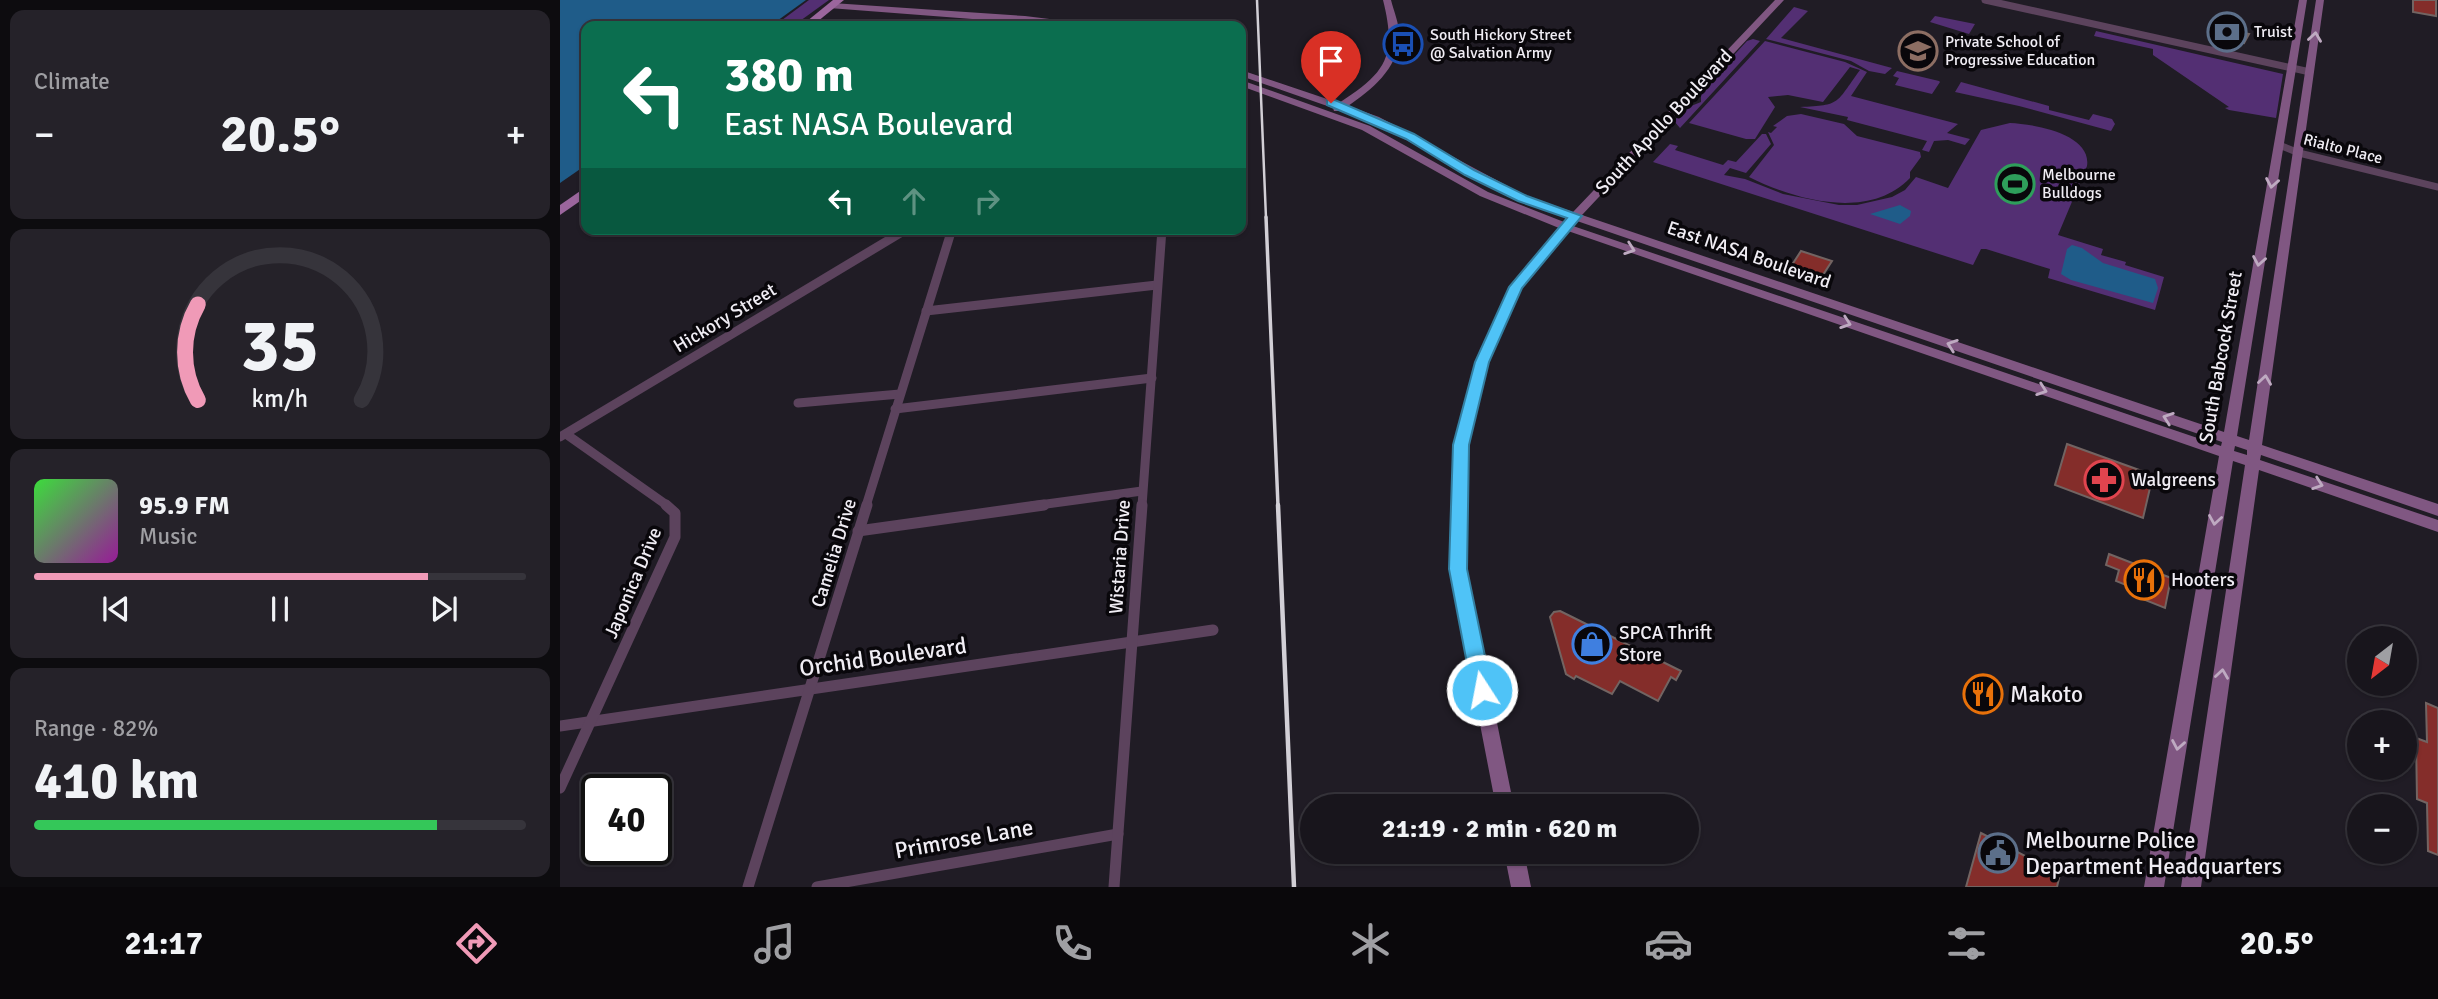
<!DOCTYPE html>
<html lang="en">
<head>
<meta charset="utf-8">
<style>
  body { margin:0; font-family:Signika,sans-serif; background:#252229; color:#f1f3f6; height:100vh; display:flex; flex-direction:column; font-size:26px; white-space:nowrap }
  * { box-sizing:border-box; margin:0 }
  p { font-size:23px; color:#9f9fa3 }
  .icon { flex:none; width:38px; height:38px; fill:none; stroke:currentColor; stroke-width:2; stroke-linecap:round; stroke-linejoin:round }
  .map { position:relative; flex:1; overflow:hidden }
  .details { display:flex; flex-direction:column; gap:10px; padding:10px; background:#0d0c0f; width:560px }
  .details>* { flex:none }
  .hud { position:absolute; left:21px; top:21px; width:665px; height:214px; border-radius:14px; box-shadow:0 2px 5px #0004,0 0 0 2px #36343b; background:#0b6e4f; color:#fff; overflow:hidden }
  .needle { width:46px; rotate:211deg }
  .fabs { position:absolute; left:1787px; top:626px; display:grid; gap:14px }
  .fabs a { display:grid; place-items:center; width:70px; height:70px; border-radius:50%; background:#18151c; box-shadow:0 2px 5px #0004,0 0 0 2px #36343b; font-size:35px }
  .speed { position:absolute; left:21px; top:774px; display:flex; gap:14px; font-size:35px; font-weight:700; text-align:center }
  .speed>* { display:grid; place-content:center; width:91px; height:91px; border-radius:50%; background:#18151c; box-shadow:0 2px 5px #0004,0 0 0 2px #36343b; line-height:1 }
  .speed .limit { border:4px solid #111; border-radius:10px; background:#fff; color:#111 }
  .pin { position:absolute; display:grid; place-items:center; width:60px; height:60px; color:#fff; margin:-72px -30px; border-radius:50% 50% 50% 0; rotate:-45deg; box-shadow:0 0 7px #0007 }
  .pin .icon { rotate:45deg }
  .me { position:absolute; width:77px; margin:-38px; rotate:349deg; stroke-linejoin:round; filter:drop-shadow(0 0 5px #0008) }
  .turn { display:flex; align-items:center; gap:24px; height:147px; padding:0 28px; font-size:32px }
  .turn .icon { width:91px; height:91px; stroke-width:2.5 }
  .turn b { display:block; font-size:49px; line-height:60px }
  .lanes { display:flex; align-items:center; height:66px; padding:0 28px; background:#0003; justify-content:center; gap:35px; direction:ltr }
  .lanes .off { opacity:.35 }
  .big { font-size:52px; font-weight:700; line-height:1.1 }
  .details .card { flex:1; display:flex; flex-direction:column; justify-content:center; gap:10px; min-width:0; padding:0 24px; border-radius:14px; background:#252229 }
  .details .dial { align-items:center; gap:0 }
  .dial svg { height:182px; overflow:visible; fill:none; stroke:#36343b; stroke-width:7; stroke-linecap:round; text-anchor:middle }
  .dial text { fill:#f1f3f6; stroke:none }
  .song { display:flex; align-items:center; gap:21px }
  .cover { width:84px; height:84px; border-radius:10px; background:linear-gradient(135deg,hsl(120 70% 55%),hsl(300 70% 35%)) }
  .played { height:7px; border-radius:4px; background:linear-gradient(90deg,#f09ab7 80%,#36343b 80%) }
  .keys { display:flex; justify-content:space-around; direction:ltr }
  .heat { display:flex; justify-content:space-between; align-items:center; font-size:38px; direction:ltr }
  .charge { height:10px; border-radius:5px; background:linear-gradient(90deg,#34c759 82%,#36343b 0) }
  .trip { position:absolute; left:740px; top:794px; width:399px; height:70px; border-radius:35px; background:#18151c; box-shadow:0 2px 5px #0004,0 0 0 2px #36343b; font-weight:700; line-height:70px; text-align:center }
  .dock { display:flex; height:112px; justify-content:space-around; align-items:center; background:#0a080b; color:#9f9fa3 }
  .dock .icon { width:49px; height:49px }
  .dock .selected { color:#f09ab7 }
  .dock b { font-size:32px; color:#f1f3f6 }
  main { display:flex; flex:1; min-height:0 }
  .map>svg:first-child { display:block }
  .green { fill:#532f73 }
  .water { fill:#1f5c89 }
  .building { fill:#842d2a; stroke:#726462; stroke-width:2 }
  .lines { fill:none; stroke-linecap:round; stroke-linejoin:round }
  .street-far2 { stroke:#5c435d; stroke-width:7 }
  .street-far1 { stroke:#5c435d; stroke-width:9 }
  .street { stroke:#5c435d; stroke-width:11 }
  .secondary { fill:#805782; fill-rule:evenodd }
  .primary { fill:#9b669d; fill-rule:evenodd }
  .rail-far2 { stroke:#d2cfd6; stroke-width:2.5 }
  .rail-far1 { stroke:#d2cfd6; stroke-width:3.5 }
  .rail { stroke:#d2cfd6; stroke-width:4.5 }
  .oneway { stroke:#beaac1 }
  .route { fill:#4fc3f7; stroke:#337fa1; stroke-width:2 }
  .labels { text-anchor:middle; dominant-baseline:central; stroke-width:7; stroke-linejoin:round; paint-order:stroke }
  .far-poi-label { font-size:16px; fill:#f0edf4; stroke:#09070b; text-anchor:start }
  .far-street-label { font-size:16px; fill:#f0edf4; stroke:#09070b }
  .street-label { font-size:19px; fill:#f0edf4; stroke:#09070b }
  .poi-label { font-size:19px; fill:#f0edf4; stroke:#09070b; text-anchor:start }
  .near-street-label { font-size:23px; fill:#f0edf4; stroke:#09070b }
  .near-poi-label { font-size:23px; fill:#f0edf4; stroke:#09070b; text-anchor:start }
</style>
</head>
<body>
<main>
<section class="details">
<div class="card"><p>Climate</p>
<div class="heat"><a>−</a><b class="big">20.5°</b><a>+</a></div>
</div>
<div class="card dial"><svg viewBox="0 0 100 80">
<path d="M14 69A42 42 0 1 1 86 69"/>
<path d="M14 69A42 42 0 0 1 14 27" stroke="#f09ab7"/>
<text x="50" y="56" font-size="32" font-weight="700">35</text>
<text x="50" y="72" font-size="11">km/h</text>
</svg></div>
<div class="card">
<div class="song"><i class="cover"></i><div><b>95.9 FM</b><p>Music</p></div></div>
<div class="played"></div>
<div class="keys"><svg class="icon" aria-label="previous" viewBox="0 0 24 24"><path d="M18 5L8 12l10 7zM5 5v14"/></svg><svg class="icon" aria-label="pause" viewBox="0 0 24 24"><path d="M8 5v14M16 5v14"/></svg><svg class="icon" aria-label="next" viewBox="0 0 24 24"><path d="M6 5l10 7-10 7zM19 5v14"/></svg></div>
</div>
<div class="card"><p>Range · 82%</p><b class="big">410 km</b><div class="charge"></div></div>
</section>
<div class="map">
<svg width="1878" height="887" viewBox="0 0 1878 887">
  <rect width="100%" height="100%" fill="#201c25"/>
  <!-- green -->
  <g class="green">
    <path d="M249,0H269L233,26H214Z"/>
    <path d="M1234,7L1248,11L1221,38L1332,68L1325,74L1309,71L1291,61L1206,39Z"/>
    <path d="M1375,16L1415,24L1409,34L1370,22Z"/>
    <path d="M1536,31L1723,74L1716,118L1669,110L1665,108L1669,107L1593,55V49L1534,36Z"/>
    <path d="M1193,39L1200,41L1120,128L1114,121L1126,108L1141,102V91L1187,41Z"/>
    <path d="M1205,41L1285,62L1307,72L1291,96L1398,124L1387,133L1410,139L1405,145L1388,140L1374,141L1369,152L1362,150L1367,141L1287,120L1288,117L1240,107C1282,105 1275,104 1300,70L1290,67L1263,102L1228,95L1208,97L1215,107L1195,139H1186L1129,123Z"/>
    <path d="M1337,71L1379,81L1380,82L1372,94L1335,85L1339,78L1333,76Z"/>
    <path d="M1401,82L1489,106V110L1529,120L1533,114L1552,119L1555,124L1551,131L1459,106L1395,92Z"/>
    <path d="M1241,114L1284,124L1297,136L1360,152L1361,157L1350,172V178C1309,221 1235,200 1189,177L1214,145L1208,132L1211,133L1217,127L1213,126L1227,116Z"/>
    <path d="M1450,123C1474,124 1532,134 1527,166L1498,235L1543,249L1541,255L1566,262L1565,265L1604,277L1595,310L1488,278L1490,269L1426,249H1421L1413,265L1093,162L1110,144L1118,146L1115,150L1163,165L1168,160L1176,162L1202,134H1206L1211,144L1186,173L1170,168L1164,175L1185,179L1223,194L1279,205H1297L1332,197L1345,190L1356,177L1388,188L1421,130Z"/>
  </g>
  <!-- water -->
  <g class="water">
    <path d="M0,0H246L210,26H26V165L0,183Z"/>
    <path d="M1340,205L1351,211L1350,216L1340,224L1310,214Z"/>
    <path d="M1512,245L1522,248L1543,263L1595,279L1598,288L1593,303L1511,280L1501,274L1507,249Z"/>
  </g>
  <!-- building -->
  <g class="building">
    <path d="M1853,0H1876V16L1853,12Z"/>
    <path d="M1658,28L1689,34L1684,43L1655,37Z"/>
    <path d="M1241,251L1272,261L1259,281L1228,271Z"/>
    <path d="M1507,444L1593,475L1583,518L1495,485Z"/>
    <path d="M1549,554L1611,578L1605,608L1585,600L1580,596L1581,591L1556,581L1559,570L1546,565Z"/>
    <path d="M1000,611L1121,671L1116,680L1111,677L1098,701L1060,681L1052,694L1016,676L1014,679L1006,674L990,617L994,612Z"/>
    <path d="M1866,703L1878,708V855L1868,851L1867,803L1857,799L1856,738L1867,742Z"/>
    <path d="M1421,833L1500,874L1497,887H1406Z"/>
  </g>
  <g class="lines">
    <!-- street-far2 -->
    <g class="street-far2">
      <path d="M1425,0L1750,72"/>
      <path d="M1719,145L1739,153L1878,187"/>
    </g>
    <!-- street-far1 -->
    <g class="street-far1">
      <path d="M366,311L597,285"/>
      <path d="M238,403L340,394"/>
      <path d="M335,409L592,378"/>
      <path d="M6,434L108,506"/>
      <path d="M0,437L347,229"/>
      <path d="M306,506L392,229"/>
      <path d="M472,506L582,491"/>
      <path d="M582,506L602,229"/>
    </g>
    <!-- street -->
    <g class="street">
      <path d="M298,531L484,505"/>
      <path d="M0,726L653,630"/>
      <path d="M0,788L115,537V513L106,505"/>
      <path d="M188,887L307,505"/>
      <path d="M257,887L558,834"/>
      <path d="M554,887L582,505"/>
    </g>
    <!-- secondary -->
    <g class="secondary">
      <path d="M823,0H831C834,12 840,25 839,38C838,69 811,90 788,106L819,117L966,196L1013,212L1215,0H1224L1022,215L1664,432L1739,0H1747L1677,436L1689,440L1756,0H1764L1702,445L1878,504V516L1701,455L1700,460L1878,520V532L1699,470L1641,887H1621L1685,465L1673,461L1604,887H1584L1659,456L1008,231L962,287L928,362L908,445L906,569L954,807H936L890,569L894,445L916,362L950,287L999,228L920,196L802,130L681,86V80L810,126L928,192L1004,222L1008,217L958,200L811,121L781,111H774L773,108L681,76V70L779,103C827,72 837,56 823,0ZM1017,221L1662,442L1661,446L1013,226ZM1675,446L1687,450V455L1674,451Z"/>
      <path d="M272,3L465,16L522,23L526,26H503L269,8L268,6Z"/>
      <path d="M944,852H964L971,887H951Z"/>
    </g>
    <!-- primary -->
    <g class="primary">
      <path d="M273,0H284L252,26H241Z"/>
      <path d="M26,187V197L0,215V205Z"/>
    </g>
    <!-- rail-far2 -->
    <path class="rail-far2" d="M697,0L706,218"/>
    <!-- rail-far1 -->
    <path class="rail-far1" d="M706,217L718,506"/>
    <!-- rail -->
    <path class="rail" d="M718,505L734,887"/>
  </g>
  <!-- one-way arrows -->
  <defs><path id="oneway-chevron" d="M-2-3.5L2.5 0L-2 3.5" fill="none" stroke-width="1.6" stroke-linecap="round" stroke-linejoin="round" transform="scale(1.75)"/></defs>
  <g class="oneway">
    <use href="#oneway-chevron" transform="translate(1755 37) rotate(-82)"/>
    <use href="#oneway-chevron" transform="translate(1712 183) rotate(100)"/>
    <use href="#oneway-chevron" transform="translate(1070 249) rotate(19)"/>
    <use href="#oneway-chevron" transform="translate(1699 261) rotate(100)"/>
    <use href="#oneway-chevron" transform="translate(1286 323) rotate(19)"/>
    <use href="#oneway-chevron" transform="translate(1392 345) rotate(-161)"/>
    <use href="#oneway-chevron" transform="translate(1705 380) rotate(-82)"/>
    <use href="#oneway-chevron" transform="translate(1482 390) rotate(19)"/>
    <use href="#oneway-chevron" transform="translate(1608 418) rotate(-161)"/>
    <use href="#oneway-chevron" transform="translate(1758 484) rotate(19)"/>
    <use href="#oneway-chevron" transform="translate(1655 520) rotate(99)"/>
    <use href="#oneway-chevron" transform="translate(1662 674) rotate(-82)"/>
    <use href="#oneway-chevron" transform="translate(1618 745) rotate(100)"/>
  </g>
  <!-- route -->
  <path class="route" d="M767,100H775L854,134L914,170L967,196L1022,216L962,288L929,362L909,445L907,569L932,690L929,697L922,699L915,697L912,690L889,569L893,445L915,362L949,287L1007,218L958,201L905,175L846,139L767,105Z"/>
  <!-- icons -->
  <defs>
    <g id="bank-ring" transform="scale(2.0125)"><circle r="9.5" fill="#09070b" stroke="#5c6f8a" stroke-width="1.5"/><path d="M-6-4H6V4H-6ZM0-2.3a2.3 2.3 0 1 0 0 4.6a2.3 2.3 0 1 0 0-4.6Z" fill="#5c6f8a"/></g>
    <g id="bus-ring" transform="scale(2.0125)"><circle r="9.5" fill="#09070b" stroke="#1a4fb4" stroke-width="1.5"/><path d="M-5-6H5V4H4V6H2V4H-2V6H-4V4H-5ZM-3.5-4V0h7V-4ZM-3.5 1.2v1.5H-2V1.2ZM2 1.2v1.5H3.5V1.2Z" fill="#1a4fb4"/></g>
    <g id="school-ring" transform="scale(2.0125)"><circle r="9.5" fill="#09070b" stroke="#8d6e63" stroke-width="1.5"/><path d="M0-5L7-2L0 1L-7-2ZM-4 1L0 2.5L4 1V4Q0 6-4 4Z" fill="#8d6e63"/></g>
    <g id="stadium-ring" transform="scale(2.0125)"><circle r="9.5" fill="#09070b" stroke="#2e9e5b" stroke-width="1.5"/><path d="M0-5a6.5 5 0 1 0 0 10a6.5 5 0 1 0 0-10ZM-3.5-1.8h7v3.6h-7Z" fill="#2e9e5b"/></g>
    <g id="pharmacy-ring" transform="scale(2.0125)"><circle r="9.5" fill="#09070b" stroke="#e0444e" stroke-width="1.5"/><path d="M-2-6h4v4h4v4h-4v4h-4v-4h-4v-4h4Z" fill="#e0444e"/></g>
    <g id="restaurant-ring" transform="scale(2.0125)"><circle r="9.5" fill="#09070b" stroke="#e8710a" stroke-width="1.5"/><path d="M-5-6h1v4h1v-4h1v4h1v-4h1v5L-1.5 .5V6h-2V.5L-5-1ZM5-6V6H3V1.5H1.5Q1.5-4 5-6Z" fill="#e8710a"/></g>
    <g id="shop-ring" transform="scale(2.0125)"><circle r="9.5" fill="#09070b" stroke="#3f7fe0" stroke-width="1.5"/><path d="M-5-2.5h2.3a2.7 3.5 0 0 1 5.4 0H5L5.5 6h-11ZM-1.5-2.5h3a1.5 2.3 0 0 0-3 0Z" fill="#3f7fe0"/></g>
    <g id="civic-ring" transform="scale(2.0125)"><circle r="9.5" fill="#09070b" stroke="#5c6f8a" stroke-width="1.5"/><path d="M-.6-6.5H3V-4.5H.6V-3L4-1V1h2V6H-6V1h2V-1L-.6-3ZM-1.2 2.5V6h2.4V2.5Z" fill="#5c6f8a"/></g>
  </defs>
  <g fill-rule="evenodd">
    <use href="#bank-ring" x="1667" y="32"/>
    <use href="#bus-ring" x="843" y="44"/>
    <use href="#school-ring" x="1358" y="51"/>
    <use href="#stadium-ring" x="1455" y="184"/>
    <use href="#pharmacy-ring" x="1544" y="480"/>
    <use href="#restaurant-ring" x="1584" y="580"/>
    <use href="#shop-ring" x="1032" y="644"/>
    <use href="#restaurant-ring" x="1423" y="694"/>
    <use href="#civic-ring" x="1438" y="853"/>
  </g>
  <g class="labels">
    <!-- far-poi labels -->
    <g class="far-poi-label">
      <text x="1694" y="32">Truist</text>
      <text x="870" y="35">South Hickory Street<tspan x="870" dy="18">@ Salvation Army</tspan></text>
      <text x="1385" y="42">Private School of<tspan x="1385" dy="18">Progressive Education</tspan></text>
      <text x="1482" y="175">Melbourne<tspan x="1482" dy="18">Bulldogs</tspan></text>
    </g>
    <!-- far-street labels -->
    <g class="far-street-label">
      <text transform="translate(1783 149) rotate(14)">Rialto Place</text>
    </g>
    <!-- street labels -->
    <g class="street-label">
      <text transform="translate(1104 122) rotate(-47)">South Apollo Boulevard</text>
      <text transform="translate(1189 255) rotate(19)">East NASA Boulevard</text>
      <text transform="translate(165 318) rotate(-31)">Hickory Street</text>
      <text transform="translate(1661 357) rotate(-80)">South Babcock Street</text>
      <text transform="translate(274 553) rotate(-73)">Camelia Drive</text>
      <text transform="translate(560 557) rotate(-86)">Wistaria Drive</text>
      <text transform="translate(73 583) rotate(-67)">Japonica Drive</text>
    </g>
    <!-- poi labels -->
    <g class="poi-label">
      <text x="1571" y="480">Walgreens</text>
      <text x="1611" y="580">Hooters</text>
      <text x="1059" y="633">SPCA Thrift<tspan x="1059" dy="22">Store</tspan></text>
    </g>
    <!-- near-street labels -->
    <g class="near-street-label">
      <text transform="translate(323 657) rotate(-8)">Orchid Boulevard</text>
      <text transform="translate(404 839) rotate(-10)">Primrose Lane</text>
    </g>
    <!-- near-poi labels -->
    <g class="near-poi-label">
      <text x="1450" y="694">Makoto</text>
      <text x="1465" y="840">Melbourne Police<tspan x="1465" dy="26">Department Headquarters</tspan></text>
    </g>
  </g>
</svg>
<div class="fabs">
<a><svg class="needle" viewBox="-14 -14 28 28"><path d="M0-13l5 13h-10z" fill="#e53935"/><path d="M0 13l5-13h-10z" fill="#9f9fa3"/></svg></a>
<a>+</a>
<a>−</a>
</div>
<div class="speed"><div class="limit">40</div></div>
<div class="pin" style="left:771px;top:103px;background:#d93025"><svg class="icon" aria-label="arrive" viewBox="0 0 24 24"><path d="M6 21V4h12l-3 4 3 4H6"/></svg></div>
<svg class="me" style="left:922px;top:690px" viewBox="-20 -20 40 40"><circle r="17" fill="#4fc3f7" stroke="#fff" stroke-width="3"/><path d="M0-11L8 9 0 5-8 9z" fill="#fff"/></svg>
<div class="trip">21:19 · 2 min · 620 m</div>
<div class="hud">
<div class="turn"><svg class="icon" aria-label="left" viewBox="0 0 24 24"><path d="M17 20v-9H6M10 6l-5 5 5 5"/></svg><div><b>380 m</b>East NASA Boulevard</div></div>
<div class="lanes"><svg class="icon" aria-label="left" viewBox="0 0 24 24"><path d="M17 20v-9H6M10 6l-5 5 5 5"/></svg><svg class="icon off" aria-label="ahead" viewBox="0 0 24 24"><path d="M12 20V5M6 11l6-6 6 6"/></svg><svg class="icon off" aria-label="right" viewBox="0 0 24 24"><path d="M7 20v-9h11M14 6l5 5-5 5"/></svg></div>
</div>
</div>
</main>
<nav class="dock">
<b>21:17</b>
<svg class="icon selected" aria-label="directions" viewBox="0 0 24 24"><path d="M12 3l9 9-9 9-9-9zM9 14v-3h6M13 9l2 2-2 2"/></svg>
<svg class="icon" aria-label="music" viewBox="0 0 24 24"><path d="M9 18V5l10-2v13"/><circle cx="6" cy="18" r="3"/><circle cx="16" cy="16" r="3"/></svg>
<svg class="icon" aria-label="phone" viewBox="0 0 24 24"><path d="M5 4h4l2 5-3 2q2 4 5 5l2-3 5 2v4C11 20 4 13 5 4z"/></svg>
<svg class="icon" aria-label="climate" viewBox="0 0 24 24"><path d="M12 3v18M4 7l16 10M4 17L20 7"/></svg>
<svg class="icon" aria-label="car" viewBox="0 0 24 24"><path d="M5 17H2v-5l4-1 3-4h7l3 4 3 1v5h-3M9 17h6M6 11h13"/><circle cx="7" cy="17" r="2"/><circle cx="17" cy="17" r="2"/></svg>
<svg class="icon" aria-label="filters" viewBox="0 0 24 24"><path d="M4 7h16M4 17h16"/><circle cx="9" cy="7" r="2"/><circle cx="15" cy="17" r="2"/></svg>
<b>20.5°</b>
</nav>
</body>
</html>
